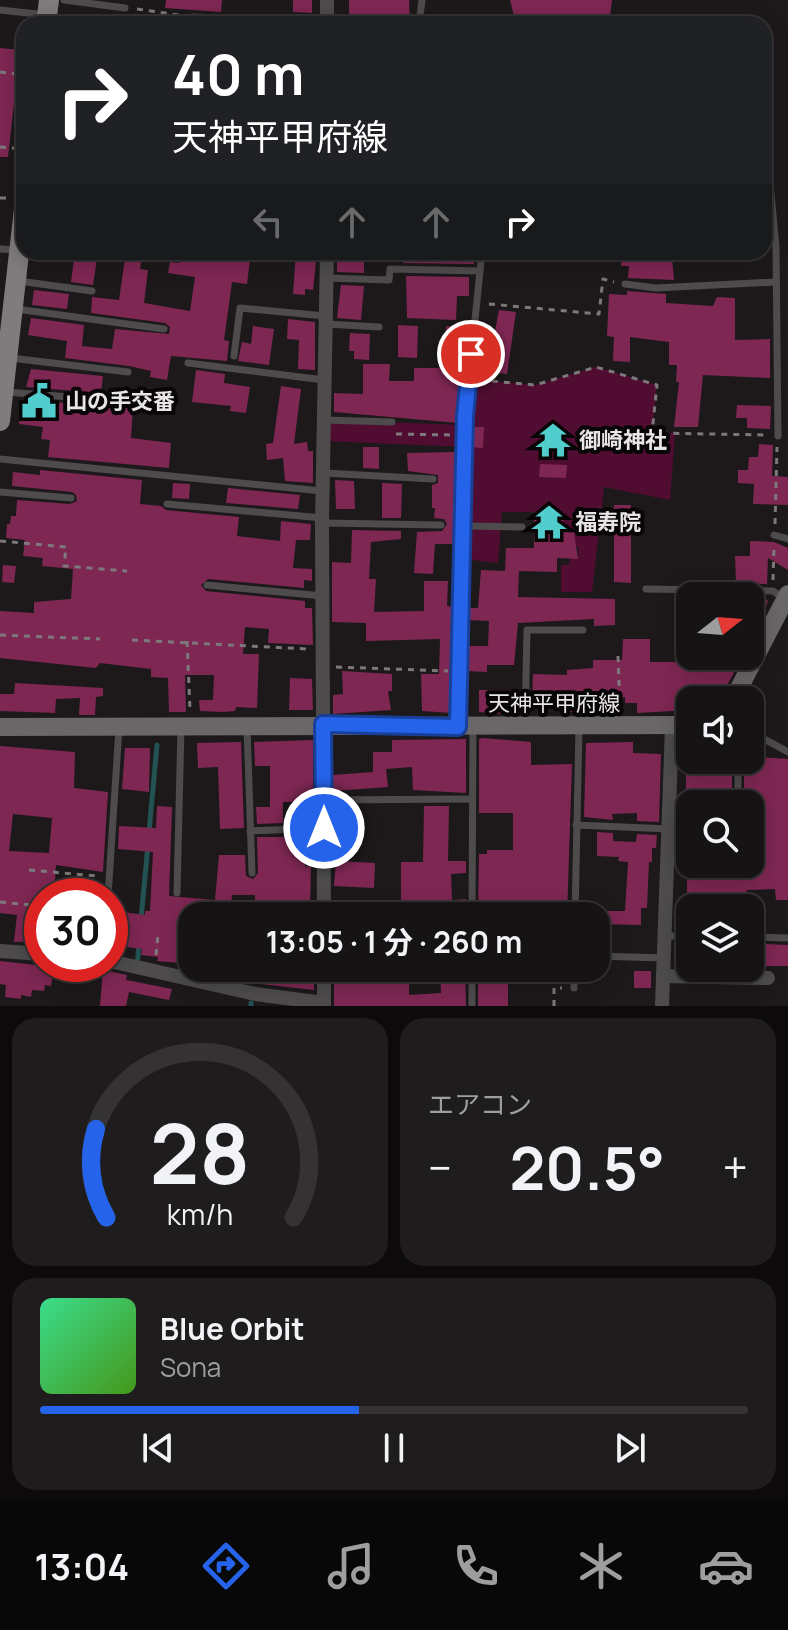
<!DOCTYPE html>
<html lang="ja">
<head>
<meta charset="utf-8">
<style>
  body { margin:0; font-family:Manrope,"Noto Sans JP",sans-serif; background:#1f1c1d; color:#f1f3f6; height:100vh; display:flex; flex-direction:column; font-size:30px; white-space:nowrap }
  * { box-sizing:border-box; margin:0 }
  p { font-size:26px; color:#9e9ea0 }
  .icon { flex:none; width:44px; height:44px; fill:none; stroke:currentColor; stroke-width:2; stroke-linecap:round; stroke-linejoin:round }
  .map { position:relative; height:1006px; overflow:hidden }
  .sheet { display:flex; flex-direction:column; gap:12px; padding:12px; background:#0c0a0b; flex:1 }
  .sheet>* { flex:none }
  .guide { position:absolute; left:16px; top:16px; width:756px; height:244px; border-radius:24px; box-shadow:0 4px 20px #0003,0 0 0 2px #353234; background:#202124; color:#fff; overflow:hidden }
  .needle { width:52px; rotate:73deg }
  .buttons { position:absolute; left:676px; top:582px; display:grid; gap:16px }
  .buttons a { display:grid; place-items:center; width:88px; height:88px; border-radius:16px; background:#161314; box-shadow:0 4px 20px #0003,0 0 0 2px #353234; font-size:40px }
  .speed { position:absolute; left:24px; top:878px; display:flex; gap:16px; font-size:40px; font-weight:700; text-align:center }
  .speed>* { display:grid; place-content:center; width:104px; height:104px; border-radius:50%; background:#161314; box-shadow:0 4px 20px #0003,0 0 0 2px #353234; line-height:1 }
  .speed .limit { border:12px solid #d22; background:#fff; color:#111 }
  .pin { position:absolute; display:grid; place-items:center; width:68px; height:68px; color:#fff; margin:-34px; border:4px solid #fff; border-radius:50%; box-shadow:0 2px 8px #0007 }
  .me { position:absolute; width:88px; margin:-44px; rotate:0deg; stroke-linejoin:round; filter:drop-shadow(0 0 6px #0008) }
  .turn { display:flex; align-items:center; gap:28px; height:168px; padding:0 24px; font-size:36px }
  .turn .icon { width:104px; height:104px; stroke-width:2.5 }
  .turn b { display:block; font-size:56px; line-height:68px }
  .lanes { display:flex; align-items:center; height:76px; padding:0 24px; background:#0003; justify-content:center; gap:40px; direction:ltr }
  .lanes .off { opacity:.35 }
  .big { font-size:60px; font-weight:700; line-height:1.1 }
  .sheet .card { flex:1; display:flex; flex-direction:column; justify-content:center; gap:12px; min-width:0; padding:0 28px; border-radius:24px; background:#1f1c1d }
  .sheet .dial { align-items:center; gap:0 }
  .dial svg { height:208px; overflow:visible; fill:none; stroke:#353234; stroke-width:7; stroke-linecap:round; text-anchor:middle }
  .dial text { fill:#f1f3f6; stroke:none }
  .song { display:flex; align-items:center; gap:24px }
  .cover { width:96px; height:96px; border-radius:12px; background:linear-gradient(135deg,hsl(150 70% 55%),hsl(100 70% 35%)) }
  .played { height:8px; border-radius:4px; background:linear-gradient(90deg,#2563eb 45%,#353234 45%) }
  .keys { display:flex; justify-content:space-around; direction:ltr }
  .heat { display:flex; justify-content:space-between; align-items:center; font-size:44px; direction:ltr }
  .sheet .tiles { flex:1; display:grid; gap:12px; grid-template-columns:1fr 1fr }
  .card:last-child { grid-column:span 2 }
  .trip { position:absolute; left:178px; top:902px; width:432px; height:80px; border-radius:24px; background:#161314; box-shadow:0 4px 20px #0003,0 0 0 2px #353234; font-weight:700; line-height:80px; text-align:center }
  .tab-bar { display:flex; height:128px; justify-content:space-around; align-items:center; background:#090808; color:#9e9ea0 }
  .tab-bar .icon { width:56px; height:56px }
  .tab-bar .on { color:#2563eb }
  .tab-bar b { font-size:36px; color:#f1f3f6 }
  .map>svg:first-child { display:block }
  .green { fill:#500d31 }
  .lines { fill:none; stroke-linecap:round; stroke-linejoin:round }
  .stream { stroke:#235252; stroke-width:5 }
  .building { fill:#7e2753; fill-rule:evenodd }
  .path { stroke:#7d797b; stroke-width:3; stroke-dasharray:6 6; stroke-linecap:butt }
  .service { stroke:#4d4b4c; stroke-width:7 }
  .minor { stroke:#4d4b4c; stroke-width:14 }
  .secondary { stroke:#6a6768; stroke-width:18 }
  .primary { stroke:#807c7e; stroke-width:20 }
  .route-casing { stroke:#184099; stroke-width:20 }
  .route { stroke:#2563eb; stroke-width:14 }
  .labels { text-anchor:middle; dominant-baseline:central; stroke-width:8; stroke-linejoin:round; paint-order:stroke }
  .poi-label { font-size:22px; font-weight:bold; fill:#e8e5e6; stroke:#070506; text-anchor:start }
  .street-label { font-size:22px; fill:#e8e5e6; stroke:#070506 }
</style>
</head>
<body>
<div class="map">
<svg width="788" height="1006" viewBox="0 0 788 1006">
  <rect width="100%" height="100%" fill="#1d191b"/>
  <!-- green -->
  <path class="green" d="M596,367L657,385L652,433H675L670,500L604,487L592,592H561V565H569L570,558H578V547L573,546V532H563V512H502L498,563L463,559L464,447L325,441V420L464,425L468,379L535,385Z"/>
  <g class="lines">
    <!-- stream -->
    <g class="stream">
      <path d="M149,832L157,745"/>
      <path d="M141,919L148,845"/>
      <path d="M137,967L139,945"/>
      <path d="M251,1006V1003"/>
    </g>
  </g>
  <!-- building -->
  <g class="building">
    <path d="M166,0H222L221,12L165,8Z"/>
    <path d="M293,0H312V13L293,12Z"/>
    <path d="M349,0H409L410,24H349Z"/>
    <path d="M510,0H612L609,24H516Z"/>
    <path d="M0,48L20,50L8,157H0Z"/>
    <path d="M75,252H98L93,285L71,282Z"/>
    <path d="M126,252H143L140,269L148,270L144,303L190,311L195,277L168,273L170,262L179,263V258L195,260L196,252L250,259L247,284L232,282L224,340L229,341L227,361L171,356L167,380L150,377L151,371L129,366L65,358L67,341L28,335L31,318L84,325L82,346L112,349L115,329L169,334L170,327L165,323L91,313L92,297L119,300Z"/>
    <path d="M296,252H317L313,290L305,289V295L293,294Z"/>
    <path d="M404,252H474V264L403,263Z"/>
    <path d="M622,252H644L645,260L672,258L674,280L628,278L629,266H621Z"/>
    <path d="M337,260L364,261V273L337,272Z"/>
    <path d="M406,276L469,277V296H457L456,320L407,318Z"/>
    <path d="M341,285L364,286L361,320L337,318Z"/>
    <path d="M34,290L69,294L67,309L32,305Z"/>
    <path d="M627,291L666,294V303L713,306L717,297L735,298V340L770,339V378L703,375L698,427H674L679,382H676L677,365H669V342L630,337V362L613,361L614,337L607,336L609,294L627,295Z"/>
    <path d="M499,310L516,312L507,374L487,372Z"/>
    <path d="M288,319L315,322V370L298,369L299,340L287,339Z"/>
    <path d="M398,325L418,326L417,358L398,357Z"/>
    <path d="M253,326L274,329L269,365L238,361L242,342L251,344Z"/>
    <path d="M446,326L465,327L458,423L334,412V393L363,394V364H390L389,381H414V368H442Z"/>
    <path d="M350,333L370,334L369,360L354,359V351H349Z"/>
    <path d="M31,369L103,376L101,393L26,387Z"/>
    <path d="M196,370L225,374L224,383L250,387L246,413L230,411L231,406L192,402Z"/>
    <path d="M281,386L301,389L294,444L307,442L308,451H313V483L285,481L283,458L267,460L266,444L273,443Z"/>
    <path d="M25,400L133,408L131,438L171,443L169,468L48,457L50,440L41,439L43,427L19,424L21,404H25Z"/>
    <path d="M737,405L771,406L770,429L747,428V418H736Z"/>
    <path d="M471,427H484L483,448L471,447Z"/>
    <path d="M759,444L773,445L772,476L788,477V505L753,504L754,484L738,483V470H748L749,457H758Z"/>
    <path d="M363,447H379V469L363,468Z"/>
    <path d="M456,452L455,544H435L433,574L414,573L417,532L442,531L447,524L444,519L434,518L435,508H432V485L438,483V475L408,471L407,453Z"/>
    <path d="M540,464L567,465L566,478L539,477Z"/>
    <path d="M40,470L142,480L140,504L161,506L166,510L239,517L237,536L280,541L281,521L311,524L310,540H296L293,568L312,569V581L304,580V588L208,579L201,585L206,591L305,601V608H312L313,645L268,643L269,629L245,627L243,654H259L257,708L236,707L235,711L223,712L200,711L199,700H213L214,675H185L186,712H169L168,678L151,677V669L100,663L96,668L0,658V611L34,613V602L71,599L73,569L42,566L43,558L23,556L25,540L6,538L7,524H10L11,516H16L17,500L70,504L77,501L76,495L72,492L12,486L13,472L40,475Z"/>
    <path d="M335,480L354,481L355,509H336Z"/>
    <path d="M173,483L190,484L189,499L172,498Z"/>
    <path d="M382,483L402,484L401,518H382Z"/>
    <path d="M228,488L300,495L298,509L226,503Z"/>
    <path d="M614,505H631V583L614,582Z"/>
    <path d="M534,512H564L563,532H574L578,559L557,558V572L519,571L518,597L615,599V625L594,626V619L518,623L514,665H487V672L466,671V646H488L489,621L467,620V608H478L481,570L505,571L506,548H534Z"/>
    <path d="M352,530L401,531V539L371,542L369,579H376L374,612L424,611V581H448L447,606L454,607L452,713L422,711L421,674H439L440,639L366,641V623L332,622V562L351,563Z"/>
    <path d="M750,541L774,542L788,548V570L768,558L767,584L736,583L735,556H750Z"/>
    <path d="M3,565L16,566L14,583L2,582Z"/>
    <path d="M750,597L768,600L764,614L750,613Z"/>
    <path d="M623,639H650V662H727L737,667L719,700H690V710L637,713V703H625V697L584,701V711L565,712V704L532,705L533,674L567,675V670L593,668V660H622Z"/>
    <path d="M342,671L392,674V691H388L391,710L333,714V695L343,694Z"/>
    <path d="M290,678L312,679L313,710H289Z"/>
    <path d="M15,683L103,688V696L96,697L95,715H79L80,698L56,699L55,713L0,711V694H14Z"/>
    <path d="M479,690H519V706L516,711L502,710V714L479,712Z"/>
    <path d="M483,738L531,742V765L572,764L567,916H478L479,854H487V850H513V813H479V739Z"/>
    <path d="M466,739V793L413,790L412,767L386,769L388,787L333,791V775L373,772V752H392V740Z"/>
    <path d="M313,740V802H283V823L257,824L256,807H270V766H255L254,742Z"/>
    <path d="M633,742V753L661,754L659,822L637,821V813L612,814L613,820L584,817L586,743Z"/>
    <path d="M197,743L241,742L244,828L220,829L218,767L198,768Z"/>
    <path d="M0,746L75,752L74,788L108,792L103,872L56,865L54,896H42V941L14,942L17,915L0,913ZM13,814L52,818L49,853L9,851Z"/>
    <path d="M125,748H150L149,792L122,789Z"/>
    <path d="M681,754L690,755V760H732V802L686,803V771H680Z"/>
    <path d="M757,757L788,759V900H776L775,889L747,890V908H723V894H687V864H724V873H763V807L744,802V770H756Z"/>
    <path d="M157,806L172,807L169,896L215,900L219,855H245L246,876L253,879L258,873L257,837H306L305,866L311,867L310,907L255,906V895H232L230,916H192V964L157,961L158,957L141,955L142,949L111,945L113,926L121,927L123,912L145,915V911H150L153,852L118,849L119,826L156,828Z"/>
    <path d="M424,806H449L448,861H466V873L451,874L452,900L466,899V911L452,912V916L410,915V908L401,909V862H423Z"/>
    <path d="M597,832L613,833V841L636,842L637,834L657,835L656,848H652V862H649L647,908H641V925L596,924V911H625L628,862L618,861L619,857L597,856Z"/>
    <path d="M336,861L375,863L374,888L334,886Z"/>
    <path d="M765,944L788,945V966H750V945Z"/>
    <path d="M0,961L54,967L51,986L45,985L44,991L32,990L31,997L21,995V999L5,997L6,985L0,984Z"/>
    <path d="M252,968H314V990L251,983Z"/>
    <path d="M334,968H409V995L441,993L440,968H465L466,1006H334Z"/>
    <path d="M485,968H508V1006H478V983Z"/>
    <path d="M518,968H568V972L548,981Z"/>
    <path d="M103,970L127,975L126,980L172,989L169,1000L129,992L126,1006H100Z"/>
    <rect x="634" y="971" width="17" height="17"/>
  </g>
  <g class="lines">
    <!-- path -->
    <g class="path">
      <path d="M137,9L185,16"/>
      <path d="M0,72L24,75"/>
      <path d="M0,147L24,149"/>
      <path d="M0,198H12"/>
      <path d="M489,304L599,314L603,279L614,282"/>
      <path d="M480,380L535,385L596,367L657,385L652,433L769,435"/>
      <path d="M396,434L453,435"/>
      <path d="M775,524L777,447"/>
      <path d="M0,541L66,547L64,566L127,571"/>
      <path d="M773,580L774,547"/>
      <path d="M0,635L100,639"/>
      <path d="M132,640L308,649"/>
      <path d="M187,641L190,709"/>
      <path d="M618,656L620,709"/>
      <path d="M336,667L448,671"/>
      <path d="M29,870L97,876"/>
      <path d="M0,902L42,906"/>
      <path d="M156,955L158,935"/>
      <path d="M554,1006V988H562"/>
    </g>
    <!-- service -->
    <g class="service">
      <path d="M64,0L125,8"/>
      <path d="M0,10L46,15"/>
      <path d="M193,17L327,22"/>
      <path d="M419,24L422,0"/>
      <path d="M764,182L770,183L776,247L778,436"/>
      <path d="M0,249L18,250"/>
      <path d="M327,278L389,280L390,269L480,271"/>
      <path d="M19,281L92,291"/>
      <path d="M625,284L656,288L776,282"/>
      <path d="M16,309L164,329"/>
      <path d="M326,324L379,327"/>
      <path d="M234,356L240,308L325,316"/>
      <path d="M11,358L128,372"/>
      <path d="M188,363L324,380"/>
      <path d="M7,392L132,402"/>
      <path d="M325,420L392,422"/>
      <path d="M0,459L322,491"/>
      <path d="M324,473L433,479"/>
      <path d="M0,492L71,498"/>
      <path d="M167,504L323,518"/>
      <path d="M323,523L441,525"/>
      <path d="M463,526L522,527"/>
      <path d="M774,535L788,539"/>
      <path d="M207,585L323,596"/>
      <path d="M646,589L773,591L785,599"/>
      <path d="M525,723L527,630H583"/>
      <path d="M458,725L465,416L482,252"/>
      <path d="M247,727L252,873"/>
      <path d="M750,731L788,752"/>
      <path d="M738,760V799"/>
      <path d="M323,800L472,799"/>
      <path d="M576,825L669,829"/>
      <path d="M250,831L324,828"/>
      <path d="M177,893L181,728"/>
      <path d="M108,896L119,728"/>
      <path d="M472,916L473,727"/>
      <path d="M575,916L579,728"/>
      <path d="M664,936H690"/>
      <path d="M750,937L788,938"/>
      <path d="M596,956L664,958"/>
      <path d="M574,988V968"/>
      <path d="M472,1006V968"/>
    </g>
    <!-- minor -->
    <g class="minor">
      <path d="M327,0V24"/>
      <path d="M324,916L322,523L327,252"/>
      <path d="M0,951L42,954"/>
      <path d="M110,961L255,994L324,1003"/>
      <path d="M324,968V1006"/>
      <path d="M663,976L768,978"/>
      <path d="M662,1006L672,726"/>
    </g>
    <!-- secondary -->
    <g class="secondary">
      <path d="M733,700L788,594"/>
      <path d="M0,727L690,725"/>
    </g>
    <!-- primary -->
    <g class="primary">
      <path d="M46,24L49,0"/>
      <path d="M0,421L24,209"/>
    </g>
  </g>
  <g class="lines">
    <!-- route casing -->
    <g class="route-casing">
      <path id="route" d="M324,828L323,724L458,727L465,416L471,354"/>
    </g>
    <!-- route -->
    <use href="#route" class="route"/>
  </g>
  <!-- icons -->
  <defs>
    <g id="civic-bare" transform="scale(2.76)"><path d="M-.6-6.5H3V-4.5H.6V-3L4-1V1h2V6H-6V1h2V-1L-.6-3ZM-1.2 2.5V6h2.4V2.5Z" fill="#52cdcd" stroke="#070506" stroke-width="2.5" paint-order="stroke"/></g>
    <g id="temple-bare" transform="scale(2.76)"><path d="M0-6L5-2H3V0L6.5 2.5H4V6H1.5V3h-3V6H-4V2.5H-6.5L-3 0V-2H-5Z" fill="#52cdcd" stroke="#070506" stroke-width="2.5" paint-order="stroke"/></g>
  </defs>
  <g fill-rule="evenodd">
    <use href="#civic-bare" x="39" y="401"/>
    <use href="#temple-bare" x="553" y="440"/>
    <use href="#temple-bare" x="549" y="522"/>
  </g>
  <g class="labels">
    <!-- poi labels -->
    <g class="poi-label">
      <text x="65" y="401">山の手交番</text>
      <text x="579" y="440">御崎神社</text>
      <text x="575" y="522">福寿院</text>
    </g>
    <!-- street labels -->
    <g class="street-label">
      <text x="554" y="703">天神平甲府線</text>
    </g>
  </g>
</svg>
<div class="buttons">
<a><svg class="needle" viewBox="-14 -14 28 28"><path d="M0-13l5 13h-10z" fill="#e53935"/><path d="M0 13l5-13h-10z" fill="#9e9ea0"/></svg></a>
<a><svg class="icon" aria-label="sound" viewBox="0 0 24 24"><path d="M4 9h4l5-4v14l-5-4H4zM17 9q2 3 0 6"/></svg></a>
<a><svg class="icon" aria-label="search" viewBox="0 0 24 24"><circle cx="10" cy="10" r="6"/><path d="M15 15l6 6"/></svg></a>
<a><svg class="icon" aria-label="layers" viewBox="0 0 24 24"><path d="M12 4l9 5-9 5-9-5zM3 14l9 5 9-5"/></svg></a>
</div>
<div class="speed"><div class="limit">30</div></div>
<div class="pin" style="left:471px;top:354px;background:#d93025"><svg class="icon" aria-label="arrive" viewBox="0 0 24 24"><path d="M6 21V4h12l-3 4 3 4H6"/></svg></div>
<svg class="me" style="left:324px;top:828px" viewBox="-20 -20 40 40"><circle r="17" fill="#2563eb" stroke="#fff" stroke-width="3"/><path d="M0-11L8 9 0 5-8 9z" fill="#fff"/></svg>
<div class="trip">13:05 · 1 分 · 260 m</div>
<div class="guide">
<div class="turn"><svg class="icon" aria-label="right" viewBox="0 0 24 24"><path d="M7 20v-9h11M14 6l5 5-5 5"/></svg><div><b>40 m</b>天神平甲府線</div></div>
<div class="lanes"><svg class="icon off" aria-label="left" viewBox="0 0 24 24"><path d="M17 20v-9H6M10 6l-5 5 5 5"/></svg><svg class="icon off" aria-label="ahead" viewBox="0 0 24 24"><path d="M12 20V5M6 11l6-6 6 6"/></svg><svg class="icon off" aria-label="ahead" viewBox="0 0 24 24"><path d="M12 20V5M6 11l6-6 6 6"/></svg><svg class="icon" aria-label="right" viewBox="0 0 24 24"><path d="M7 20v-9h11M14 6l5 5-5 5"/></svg></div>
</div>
</div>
<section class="sheet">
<div class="tiles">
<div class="card dial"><svg viewBox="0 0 100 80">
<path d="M14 69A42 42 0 1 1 86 69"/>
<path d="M14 69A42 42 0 0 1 10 35" stroke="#2563eb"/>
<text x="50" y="56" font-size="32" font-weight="700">28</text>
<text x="50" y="72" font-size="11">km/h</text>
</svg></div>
<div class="card"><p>エアコン</p>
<div class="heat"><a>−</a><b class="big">20.5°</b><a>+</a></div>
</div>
<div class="card">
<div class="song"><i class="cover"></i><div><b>Blue Orbit</b><p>Sona</p></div></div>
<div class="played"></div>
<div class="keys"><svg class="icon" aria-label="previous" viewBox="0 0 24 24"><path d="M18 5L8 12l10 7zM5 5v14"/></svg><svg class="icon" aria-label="pause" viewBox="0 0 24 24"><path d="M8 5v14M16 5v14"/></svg><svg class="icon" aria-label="next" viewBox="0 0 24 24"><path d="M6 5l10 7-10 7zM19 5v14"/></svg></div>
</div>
</div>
</section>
<nav class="tab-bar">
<b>13:04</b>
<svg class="icon on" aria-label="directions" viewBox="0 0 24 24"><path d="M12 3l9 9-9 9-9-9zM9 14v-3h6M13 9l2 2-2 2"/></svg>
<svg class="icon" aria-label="music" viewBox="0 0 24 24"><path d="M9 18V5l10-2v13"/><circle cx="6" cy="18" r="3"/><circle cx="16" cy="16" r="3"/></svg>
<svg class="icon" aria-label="phone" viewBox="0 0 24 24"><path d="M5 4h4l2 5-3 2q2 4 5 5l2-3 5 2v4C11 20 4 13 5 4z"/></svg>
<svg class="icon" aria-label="climate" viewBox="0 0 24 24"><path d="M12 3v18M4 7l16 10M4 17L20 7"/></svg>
<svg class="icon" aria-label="car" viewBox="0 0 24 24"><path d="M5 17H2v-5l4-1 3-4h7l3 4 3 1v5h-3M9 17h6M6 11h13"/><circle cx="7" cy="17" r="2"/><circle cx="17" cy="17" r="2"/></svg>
</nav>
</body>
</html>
